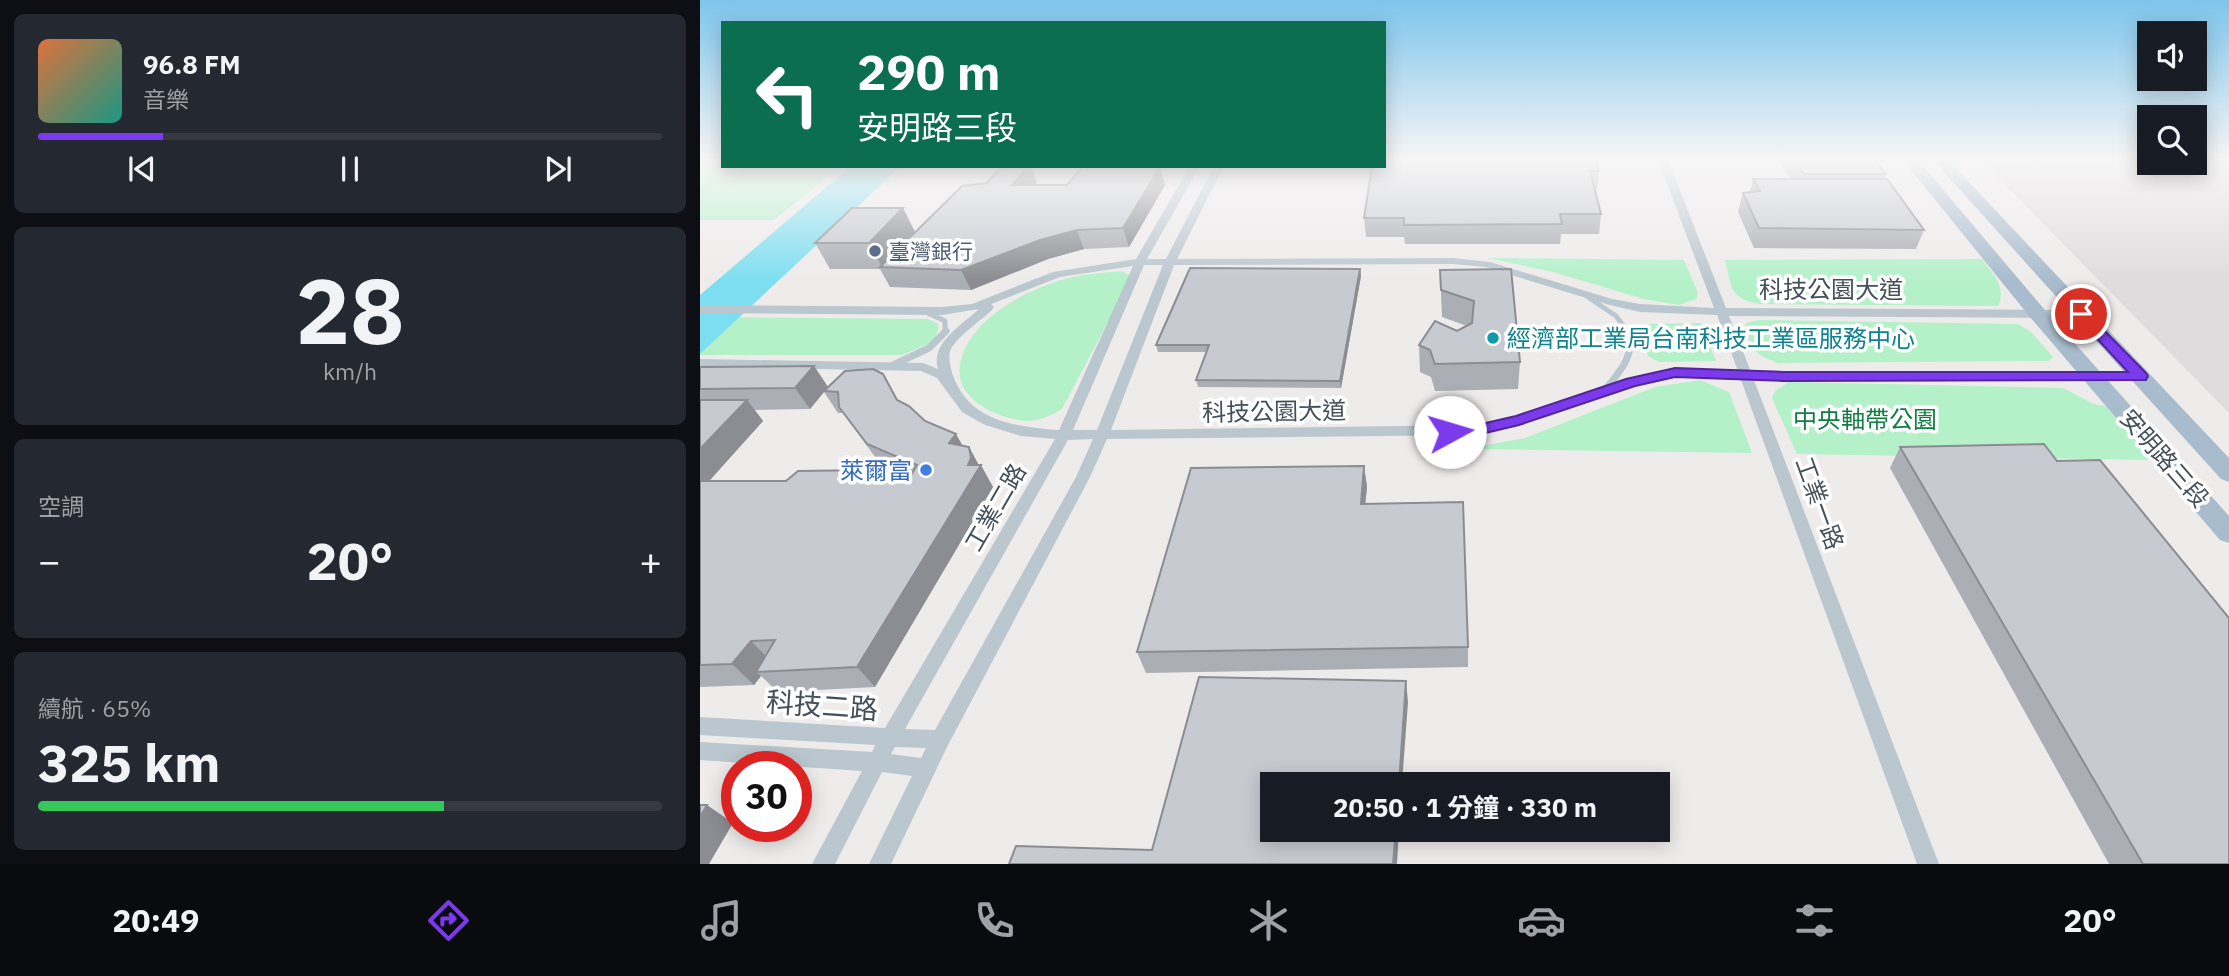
<!DOCTYPE html>
<html lang="zh-TW">
<head>
<meta charset="utf-8">
<style>
  body { margin:0; font-family:"IBM Plex Sans","Noto Sans TC",sans-serif; background:#242831; color:#f1f3f6; height:100vh; display:flex; flex-direction:column; font-size:26px; white-space:nowrap }
  * { box-sizing:border-box; margin:0 }
  p { font-size:23px; color:#9ea1a6 }
  .icon { flex:none; width:38px; height:38px; fill:none; stroke:currentColor; stroke-width:2; stroke-linecap:round; stroke-linejoin:round }
  .map { position:relative; flex:1; overflow:hidden }
  .panel { display:flex; flex-direction:column; gap:14px; padding:14px; background:#0d0f14; width:700px }
  .panel>* { flex:none }
  .top-card { position:absolute; left:21px; top:21px; width:665px; height:147px; border-radius:0px; box-shadow:0 4px 18px #0003; background:#0b6e4f; color:#fff; overflow:hidden }
  .controls { position:absolute; left:1437px; top:21px; display:grid; gap:14px }
  .controls a { display:grid; place-items:center; width:70px; height:70px; border-radius:0px; background:#171b24; box-shadow:0 4px 18px #0003; font-size:35px }
  .speed { position:absolute; left:21px; top:751px; display:flex; gap:14px; font-size:35px; font-weight:700; text-align:center }
  .speed>* { display:grid; place-content:center; width:91px; height:91px; border-radius:50%; background:#171b24; box-shadow:0 4px 18px #0003; line-height:1 }
  .speed .limit { border:10px solid #d22; background:#fff; color:#111 }
  .pin { position:absolute; display:grid; place-items:center; width:60px; height:60px; color:#fff; margin:-30px; border:4px solid #fff; border-radius:50%; box-shadow:0 2px 7px #0007 }
  .me { position:absolute; width:77px; margin:-38px; rotate:84deg; stroke-linejoin:round; filter:drop-shadow(0 0 5px #0008) }
  .turn { display:flex; align-items:center; gap:24px; height:147px; padding:0 21px; font-size:32px }
  .turn .icon { width:91px; height:91px; stroke-width:2.5 }
  .turn b { display:block; font-size:49px; line-height:60px }
  .big { font-size:52px; font-weight:700; line-height:1.1 }
  .panel .tile { flex:1; display:flex; flex-direction:column; justify-content:center; gap:10px; min-width:0; padding:0 24px; border-radius:10px; background:#242831 }
  .panel .dial { align-items:center; gap:0 }
  .dial b { font-size:91px; line-height:1 }
  .song { display:flex; align-items:center; gap:21px }
  .cover { width:84px; height:84px; border-radius:10px; background:linear-gradient(135deg,hsl(20 70% 55%),hsl(170 70% 35%)) }
  .played { height:7px; border-radius:4px; background:linear-gradient(90deg,#7c3aed 20%,#363941 20%) }
  .keys { display:flex; justify-content:space-around; direction:ltr }
  .heat { display:flex; justify-content:space-between; align-items:center; font-size:38px; direction:ltr }
  .charge { height:10px; border-radius:5px; background:linear-gradient(90deg,#34c759 65%,#363941 0) }
  .trip { position:absolute; left:560px; top:772px; width:410px; height:70px; border-radius:0px; background:#171b24; box-shadow:0 4px 18px #0003; font-weight:700; line-height:70px; text-align:center }
  .dock { display:flex; height:112px; justify-content:space-around; align-items:center; background:#090b0e; color:#9ea1a6 }
  .dock .icon { width:49px; height:49px }
  .dock .on { color:#7c3aed }
  .dock b { font-size:32px; color:#f1f3f6 }
  main { display:flex; flex:1; min-height:0 }
  .map>svg:first-child { display:block }
  .education { fill:#dfdcdd }
  .green { fill:#b4f1c9 }
  .water { fill:#7edef1 }
  .lines { fill:none; stroke-linecap:round; stroke-linejoin:round }
  .service-far1 { stroke:#bbc7cf; stroke-width:5 }
  .service { stroke:#bbc7cf; stroke-width:7 }
  .minor { fill:#bbc7cf; fill-rule:evenodd }
  .primary { fill:#a8bccd; fill-rule:evenodd }
  .wall { fill:#abaeb4; fill-rule:evenodd }
  .shaded-wall { fill:#8b8d92 }
  .building { fill:#c7cad1; stroke:#8b8d92; stroke-width:2 }
  .route { fill:#7c3aed; stroke:#51269a; stroke-width:2 }
  .service-dot { fill:#5c6f8a; stroke:#fff; stroke-width:2.5 }
  .culture-dot { fill:#0f9aa8; stroke:#fff; stroke-width:2.5 }
  .shop-dot { fill:#3f7fe0; stroke:#fff; stroke-width:2.5 }
  .labels { text-anchor:middle; dominant-baseline:central; stroke-width:7; stroke-linejoin:round; paint-order:stroke }
  .far-service-label { font-size:21px; fill:#4e5e75; stroke:#fff; text-anchor:start }
  .street-label { font-size:24px; fill:#435059; stroke:#fff }
  .culture-label { font-size:24px; fill:#0d838f; stroke:#fff; text-anchor:start }
  .park-label { font-size:24px; fill:#107e43; stroke:#fff }
  .shop-label { font-size:24px; fill:#366cbe; stroke:#fff; text-anchor:end }
  .near-street-label { font-size:28px; fill:#435059; stroke:#fff }
</style>
</head>
<body>
<main>
<section class="panel">
<div class="tile">
<div class="song"><i class="cover"></i><div><b>96.8 FM</b><p>音樂</p></div></div>
<div class="played"></div>
<div class="keys"><svg class="icon" aria-label="previous" viewBox="0 0 24 24"><path d="M18 5L8 12l10 7zM5 5v14"/></svg><svg class="icon" aria-label="pause" viewBox="0 0 24 24"><path d="M8 5v14M16 5v14"/></svg><svg class="icon" aria-label="next" viewBox="0 0 24 24"><path d="M6 5l10 7-10 7zM19 5v14"/></svg></div>
</div>
<div class="tile dial"><b>28</b><p>km/h</p></div>
<div class="tile"><p>空調</p>
<div class="heat"><a>−</a><b class="big">20°</b><a>+</a></div>
</div>
<div class="tile"><p>續航 · 65%</p><b class="big">325 km</b><div class="charge"></div></div>
</section>
<div class="map">
<svg width="1529" height="864" viewBox="0 0 1529 864">
  <rect width="100%" height="100%" fill="#eeebeb"/>
  <!-- education -->
  <path class="education" d="M1281,160H1449V163L1529,160V413Z"/>
  <!-- green -->
  <g class="green">
    <path d="M0,160H23V166H141L74,220H0Z"/>
    <path d="M788,258L984,260L998,293L996,299L979,305L944,299L853,272Z"/>
    <path d="M1282,259C1293,274 1307,287 1298,306L1060,304C1029,299 1032,287 1025,260Z"/>
    <path d="M422,271L429,275V282L362,409C352,415 340,421 327,421C299,419 254,400 260,365C267,322 320,293 358,281C379,274 401,273 422,271Z"/>
    <path d="M0,317L228,319L238,324V331L233,342L202,355H0Z"/>
    <path d="M1058,320L1318,324L1330,331L1353,357L1348,361L1078,363C1055,355 1048,347 1046,323Z"/>
    <path d="M1001,323L1016,361L959,362L948,356L940,329L949,324Z"/>
    <path d="M1000,380L1029,392L1052,453L767,449L825,438L955,387Z"/>
    <path d="M1089,382L1363,388L1394,404L1405,406L1452,460L1097,454L1072,398L1076,390Z"/>
  </g>
  <!-- water -->
  <path class="water" d="M151,166H201L0,354V295Z"/>
  <g class="lines">
    <!-- service-far1 -->
    <g class="service-far1">
      <path d="M885,295L916,316L928,332"/>
      <path d="M228,313L245,321V332"/>
    </g>
    <!-- service -->
    <g class="service">
      <path d="M191,366L229,348L246,331"/>
      <path d="M903,392C917,375 938,354 927,331"/>
    </g>
    <!-- minor -->
    <path class="minor" d="M958,160H968L1026,308L1381,310L1387,314L1381,318L1029,316L1051,372H1441L1448,376L1441,380H1054L1239,864H1217L1041,380L975,377L935,386L847,417L777,435L407,439L390,477L247,747L191,864H169L212,776L182,772L135,864H112L162,771L0,760V742L172,752L175,745L0,735V717L185,728L355,439L321,436L285,425L262,412L237,378L221,371L0,367V359L223,363L238,369C230,343 262,325 279,309L242,315L0,313V305L242,307L272,304L353,272L436,259L490,166H500L447,259H466L514,166H524L477,259L753,258L790,262L912,299L940,304L1014,308ZM753,264L785,267L906,304L940,312L1017,315L1038,371L975,369L932,378L839,410L777,425L411,430L474,265ZM444,265H463L397,430H373ZM433,266L359,430C313,426 269,422 252,373C250,364 247,355 252,347C262,333 280,321 292,310L294,307L291,304L360,277ZM393,439L376,477L235,730L205,729L368,440ZM195,747L226,748L221,758L191,754Z"/>
    <!-- primary -->
    <g class="primary">
      <path d="M1203,160H1218L1344,309L1529,516V543L1520,540L1330,317Z"/>
      <path d="M1233,160H1248L1529,458V482L1521,479Z"/>
    </g>
  </g>
  <!-- wall -->
  <g class="wall">
    <path d="M1078,160H1174L1186,174L1184,179L1224,230L1216,249L1054,248L1038,212L1043,193L1050,192L1053,179H1091Z"/>
    <path d="M672,166L899,171L897,189H895L901,214L899,234H861L860,244H705L704,237H666L664,218Z"/>
    <path d="M460,167L465,185L429,247L384,249L348,259L271,290L190,287L180,269H130L115,243L203,208L215,233L337,182L334,185H367Z"/>
    <path d="M660,269L661,276L641,388L498,387L496,380L507,352H458L456,345Z"/>
    <path d="M811,269L820,362L818,389L735,391L731,377L720,372L719,345L767,326L742,317L740,270Z"/>
    <path d="M114,366L128,387L198,400L225,421L262,446L269,447L279,465L293,487L175,687L78,692L61,676L54,685L0,687V367ZM124,392L138,413H143L181,465L210,478L209,479L178,480L9,481L63,421L55,410L110,409Z"/>
    <path d="M1200,447L1529,864H1409L1190,468Z"/>
    <path d="M664,466L667,487L665,504L768,647V667L446,673L437,652Z"/>
  </g>
  <!-- shaded-wall -->
  <g class="shaded-wall">
    <path d="M328,166H331L337,182L319,204L312,185Z"/>
    <path d="M460,167L465,185L429,247L423,228Z"/>
    <path d="M203,208L216,234L182,267L169,243Z"/>
    <path d="M377,230L384,249L348,259L271,290L261,270L340,240Z"/>
    <path d="M660,269L661,276L641,388L640,381Z"/>
    <path d="M114,366L128,387L110,409L95,388Z"/>
    <path d="M47,400L63,421L1,490L0,488V449Z"/>
    <path d="M256,434L268,455L249,443Z"/>
    <path d="M269,447L280,468L281,465L293,487L175,687L157,667L268,465Z"/>
    <path d="M664,466L667,487L663,525L661,504Z"/>
    <path d="M172,470L186,492L167,481Z"/>
    <path d="M51,641L72,662L56,672L61,676L54,685L32,664Z"/>
    <path d="M706,681L708,702L702,784H699Z"/>
    <path d="M7,805L33,823L9,864H0V817Z"/>
    <path d="M696,830H699L697,864H693Z"/>
  </g>
  <!-- building -->
  <g class="building">
    <path d="M684,160H896L899,171H890L901,214H860L862,224L704,225V218H664L672,166H684Z"/>
    <path d="M1095,160H1174L1186,174H1104Z"/>
    <path d="M302,166H328L312,185H367L383,167H460L423,228L377,230L340,240L261,270L180,267L262,186L287,183Z"/>
    <path d="M1053,179H1187L1224,230L1059,228L1043,193L1060,191Z"/>
    <path d="M152,208H203L169,243H115Z"/>
    <path d="M490,268L660,269L640,381L496,380L509,345H456Z"/>
    <path d="M811,269L820,362L735,364L730,350L719,345L735,321L757,331L772,323L774,301L741,290L740,270Z"/>
    <path d="M114,366L95,388L0,389V367Z"/>
    <path d="M173,369L183,374L197,400L209,406L225,421L256,434L249,443L269,447L271,458L268,465H281L157,667L56,672L75,640L51,641L32,664L0,665V481H86L98,471L172,470L167,481L209,479L217,465L167,444L139,407L138,392L124,391L145,371Z"/>
    <path d="M0,400H47L0,449Z"/>
    <path d="M1344,444L1357,461L1400,460L1529,618V864H1443L1200,447Z"/>
    <path d="M664,466L661,504L763,502L768,647L437,652L491,468Z"/>
    <path d="M499,677L706,681L699,784H572V830H696L693,864H309L316,846L452,850Z"/>
    <path d="M0,805H7L0,817Z"/>
  </g>
  <!-- sky -->
  <linearGradient id="sky" x2="0" y2="1"><stop stop-color="#7dc5ec"/><stop offset="0.57" stop-color="#f7f6f6"/><stop offset="1" stop-color="#f7f6f6" stop-opacity="0"/></linearGradient>
  <rect width="1529" height="281" fill="url(#sky)"/>
  <!-- route -->
  <path class="route" d="M1381,310L1385,311L1446,373L1448,376L1446,380L1084,381L975,377L935,386L819,425L777,435L750,438L742,432L750,427L777,425L816,416L926,379L975,368L1084,372H1428L1376,316L1374,314Z"/>
  <!-- markers -->
  <circle class="service-dot" cx="175" cy="251" r="7"/>
  <circle class="culture-dot" cx="793" cy="338" r="7"/>
  <circle class="shop-dot" cx="226" cy="470" r="7"/>
  <g class="labels">
    <!-- far-service labels -->
    <g class="far-service-label">
      <text x="189" y="251">臺灣銀行</text>
    </g>
    <!-- street labels -->
    <g class="street-label">
      <text x="1131" y="289">科技公園大道</text>
      <text transform="translate(574 411) rotate(-1)">科技公園大道</text>
      <text transform="translate(1465 458) rotate(49)">安明路三段</text>
      <text transform="translate(1120 503) rotate(70)">工業一路</text>
      <text transform="translate(295 507) rotate(-60)">工業二路</text>
    </g>
    <!-- culture labels -->
    <g class="culture-label">
      <text x="807" y="338">經濟部工業局台南科技工業區服務中心</text>
    </g>
    <!-- park labels -->
    <g class="park-label">
      <text x="1165" y="419">中央軸帶公園</text>
    </g>
    <!-- shop labels -->
    <g class="shop-label">
      <text x="212" y="470">萊爾富</text>
    </g>
    <!-- near-street labels -->
    <g class="near-street-label">
      <text transform="translate(122 705) rotate(4)">科技二路</text>
    </g>
  </g>
</svg>
<div class="controls">
<a><svg class="icon" aria-label="sound" viewBox="0 0 24 24"><path d="M4 9h4l5-4v14l-5-4H4zM17 9q2 3 0 6"/></svg></a>
<a><svg class="icon" aria-label="search" viewBox="0 0 24 24"><circle cx="10" cy="10" r="6"/><path d="M15 15l6 6"/></svg></a>
</div>
<div class="speed"><div class="limit">30</div></div>
<div class="pin" style="left:1381px;top:314px;background:#d93025"><svg class="icon" aria-label="arrive" viewBox="0 0 24 24"><path d="M6 21V4h12l-3 4 3 4H6"/></svg></div>
<svg class="me" style="left:750px;top:432px" viewBox="-20 -20 40 40"><circle r="19" fill="#fff"/><path d="M0-13L10 11 0 6-10 11z" fill="#7c3aed"/></svg>
<div class="trip">20:50 · 1 分鐘 · 330 m</div>
<div class="top-card">
<div class="turn"><svg class="icon" aria-label="left" viewBox="0 0 24 24"><path d="M17 20v-9H6M10 6l-5 5 5 5"/></svg><div><b>290 m</b>安明路三段</div></div>
</div>
</div>
</main>
<nav class="dock">
<b>20:49</b>
<svg class="icon on" aria-label="directions" viewBox="0 0 24 24"><path d="M12 3l9 9-9 9-9-9zM9 14v-3h6M13 9l2 2-2 2"/></svg>
<svg class="icon" aria-label="music" viewBox="0 0 24 24"><path d="M9 18V5l10-2v13"/><circle cx="6" cy="18" r="3"/><circle cx="16" cy="16" r="3"/></svg>
<svg class="icon" aria-label="phone" viewBox="0 0 24 24"><path d="M5 4h4l2 5-3 2q2 4 5 5l2-3 5 2v4C11 20 4 13 5 4z"/></svg>
<svg class="icon" aria-label="climate" viewBox="0 0 24 24"><path d="M12 3v18M4 7l16 10M4 17L20 7"/></svg>
<svg class="icon" aria-label="car" viewBox="0 0 24 24"><path d="M5 17H2v-5l4-1 3-4h7l3 4 3 1v5h-3M9 17h6M6 11h13"/><circle cx="7" cy="17" r="2"/><circle cx="17" cy="17" r="2"/></svg>
<svg class="icon" aria-label="filters" viewBox="0 0 24 24"><path d="M4 7h16M4 17h16"/><circle cx="9" cy="7" r="2"/><circle cx="15" cy="17" r="2"/></svg>
<b>20°</b>
</nav>
</body>
</html>
